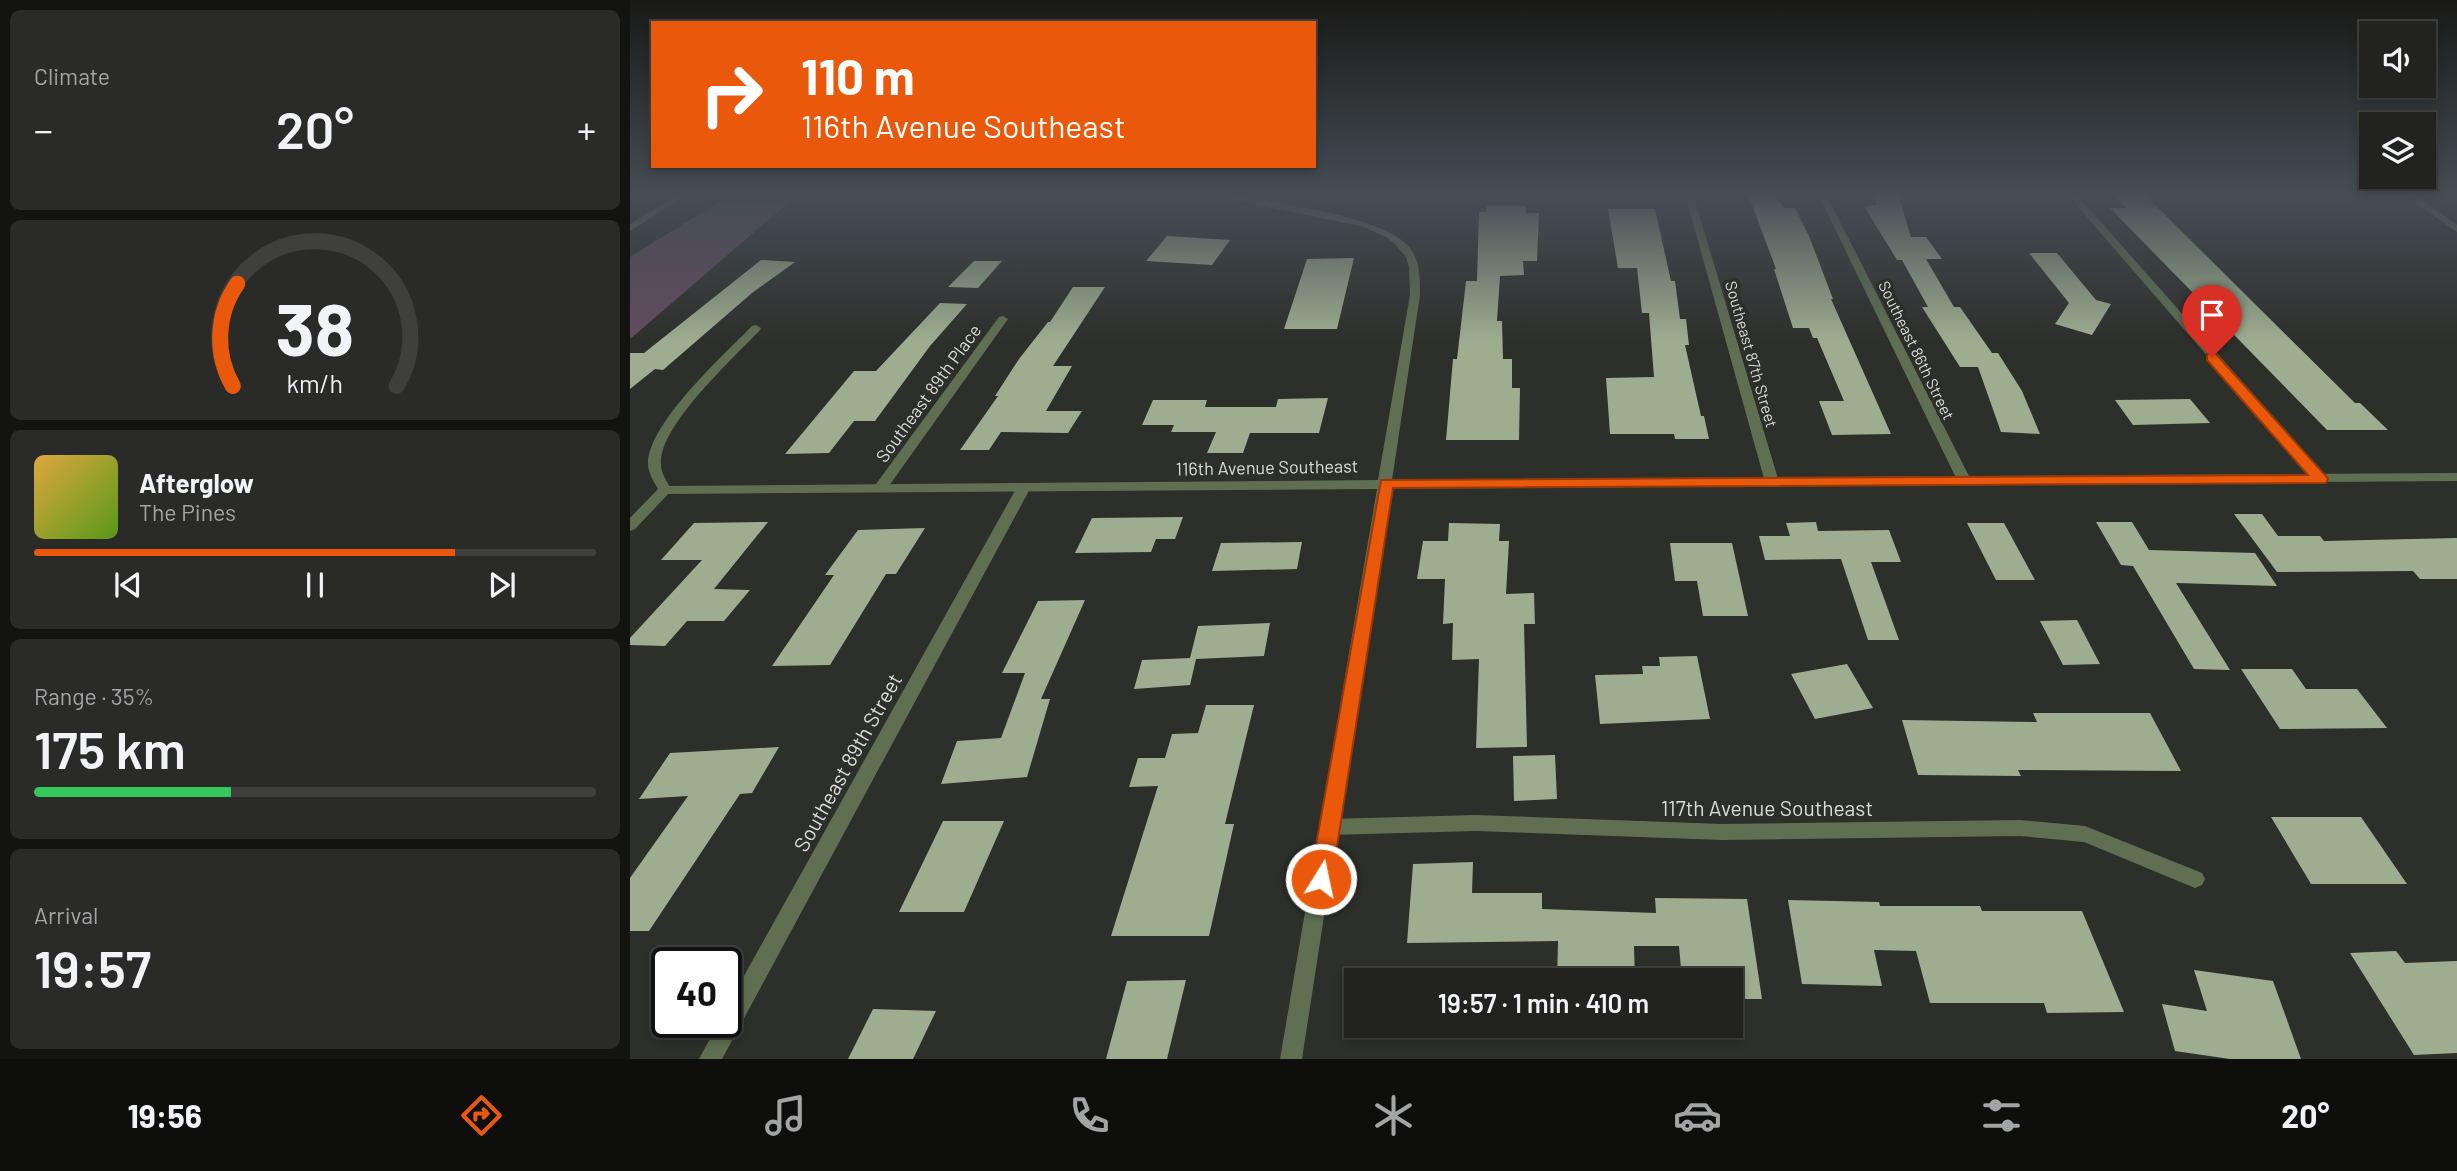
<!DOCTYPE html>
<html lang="en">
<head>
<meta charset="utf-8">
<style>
  body { margin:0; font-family:Barlow,sans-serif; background:#2a2b29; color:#f1f3f6; height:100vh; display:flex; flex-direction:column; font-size:26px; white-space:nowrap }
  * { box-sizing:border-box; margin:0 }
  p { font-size:23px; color:#a2a4a5 }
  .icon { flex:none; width:38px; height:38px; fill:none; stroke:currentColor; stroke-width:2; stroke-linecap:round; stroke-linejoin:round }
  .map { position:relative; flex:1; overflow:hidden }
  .panel { display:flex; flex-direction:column; gap:10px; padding:10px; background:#131312; width:630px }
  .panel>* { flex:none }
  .guide { position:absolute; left:21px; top:21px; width:665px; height:147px; border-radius:0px; box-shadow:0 4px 10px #0003,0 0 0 2px #3f403e; background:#ea580c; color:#fff; overflow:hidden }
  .fabs { position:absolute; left:1729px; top:21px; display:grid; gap:14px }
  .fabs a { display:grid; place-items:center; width:77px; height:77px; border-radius:0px; background:#222320; box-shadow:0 4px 10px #0003,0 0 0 2px #3f403e; font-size:35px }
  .speed { position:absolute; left:21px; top:947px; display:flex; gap:14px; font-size:35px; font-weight:700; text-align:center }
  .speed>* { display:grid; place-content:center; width:91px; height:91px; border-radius:50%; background:#222320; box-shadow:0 4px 10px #0003,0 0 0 2px #3f403e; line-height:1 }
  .speed .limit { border:4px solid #111; border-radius:10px; background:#fff; color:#111 }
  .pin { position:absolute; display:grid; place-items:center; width:60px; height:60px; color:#fff; margin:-72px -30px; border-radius:50% 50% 50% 0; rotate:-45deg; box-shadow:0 0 7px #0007 }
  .pin .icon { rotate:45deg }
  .me { position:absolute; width:77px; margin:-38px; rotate:10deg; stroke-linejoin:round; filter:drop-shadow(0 0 5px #0008) }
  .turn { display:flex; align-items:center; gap:24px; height:147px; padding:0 35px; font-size:32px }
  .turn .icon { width:91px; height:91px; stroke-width:2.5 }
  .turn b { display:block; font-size:49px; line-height:60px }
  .big { font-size:52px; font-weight:600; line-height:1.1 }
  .panel .tile { flex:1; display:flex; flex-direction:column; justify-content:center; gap:10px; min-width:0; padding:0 24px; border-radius:10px; background:#2a2b29 }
  .panel .dial { align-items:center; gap:0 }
  .dial svg { height:182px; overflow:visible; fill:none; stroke:#3f403e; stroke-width:7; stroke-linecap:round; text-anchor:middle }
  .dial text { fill:#f1f3f6; stroke:none }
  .song { display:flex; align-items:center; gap:21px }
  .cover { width:84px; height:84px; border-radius:10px; background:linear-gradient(135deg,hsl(40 70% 55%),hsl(90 70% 35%)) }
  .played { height:7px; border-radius:4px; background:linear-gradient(90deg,#ea580c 75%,#3f403e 75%) }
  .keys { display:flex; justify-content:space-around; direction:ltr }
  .heat { display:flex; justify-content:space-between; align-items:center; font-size:38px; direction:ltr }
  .charge { height:10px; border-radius:5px; background:linear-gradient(90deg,#34c759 35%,#3f403e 0) }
  .trip { position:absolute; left:714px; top:968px; width:399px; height:70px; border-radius:0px; background:#222320; box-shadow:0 4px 10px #0003,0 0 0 2px #3f403e; font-weight:600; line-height:70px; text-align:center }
  .dock { display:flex; height:112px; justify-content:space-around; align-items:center; background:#0e0e0d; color:#a2a4a5 }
  .dock .icon { width:49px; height:49px }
  .dock .active { color:#ea580c }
  .dock b { font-size:32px; color:#f1f3f6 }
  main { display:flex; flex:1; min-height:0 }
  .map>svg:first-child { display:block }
  .forest { fill:#624b60 }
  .building { fill:#9ead90 }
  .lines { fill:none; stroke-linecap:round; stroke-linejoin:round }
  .minor { fill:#606f52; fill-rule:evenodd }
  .tertiary { fill:#606f52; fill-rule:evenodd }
  .route { fill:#ea580c; stroke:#983908; stroke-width:2 }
  .labels { text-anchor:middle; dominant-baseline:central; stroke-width:7; stroke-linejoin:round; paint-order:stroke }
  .far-street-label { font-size:16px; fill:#dcddda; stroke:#2d2f2b }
  .street-label { font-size:18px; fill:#dcddda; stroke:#2d2f2b }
  .near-street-label { font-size:21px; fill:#dcddda; stroke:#2d2f2b }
</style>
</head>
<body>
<main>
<section class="panel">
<div class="tile"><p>Climate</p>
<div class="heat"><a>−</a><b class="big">20°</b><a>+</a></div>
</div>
<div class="tile dial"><svg viewBox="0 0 100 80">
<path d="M14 69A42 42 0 1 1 86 69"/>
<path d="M14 69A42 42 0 0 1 16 24" stroke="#ea580c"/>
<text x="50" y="56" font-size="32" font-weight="700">38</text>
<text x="50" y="72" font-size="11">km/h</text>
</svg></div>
<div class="tile">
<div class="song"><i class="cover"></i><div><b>Afterglow</b><p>The Pines</p></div></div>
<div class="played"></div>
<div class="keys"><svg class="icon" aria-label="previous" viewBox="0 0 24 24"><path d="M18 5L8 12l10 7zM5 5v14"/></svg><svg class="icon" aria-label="pause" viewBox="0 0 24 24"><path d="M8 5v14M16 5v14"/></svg><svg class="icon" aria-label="next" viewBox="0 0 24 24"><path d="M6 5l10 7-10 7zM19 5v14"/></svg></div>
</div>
<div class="tile"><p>Range · 35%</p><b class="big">175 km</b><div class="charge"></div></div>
<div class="tile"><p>Arrival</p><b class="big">19:57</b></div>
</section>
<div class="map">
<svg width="1827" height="1059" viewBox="0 0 1827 1059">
  <rect width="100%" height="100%" fill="#2d2f2b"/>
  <!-- forest -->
  <path class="forest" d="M92,200L158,203L0,339V257Z"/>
  <!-- building -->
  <g class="building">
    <path d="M1118,194H1143L1154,208H1165L1179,236L1203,299H1201L1261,434L1202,435L1189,401H1214L1187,338H1183L1179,328H1163L1144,269H1146Z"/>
    <path d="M1244,194H1268L1281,237H1296L1312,259H1296L1324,307H1330L1362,353H1368L1392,391L1410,434L1371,432L1348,367H1330L1292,307H1298L1272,260H1267L1234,206L1247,205Z"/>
    <path d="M1483,194H1514L1725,403H1730L1758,430H1697L1480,208H1496Z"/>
    <path d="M857,206H896V213H909L907,261H893L894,275L870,276L867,321H872L873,359H882V388H890L889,440H816L823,359H827L836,281H847L849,212H856Z"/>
    <path d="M978,209H1025L1041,281H1045L1050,319H1056L1059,345H1055L1071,416H1074L1079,439H1045L1044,434H980L976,378L1024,377L1019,313H1012L1007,268H988Z"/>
    <path d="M537,236L600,240L582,265L516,261Z"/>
    <path d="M1399,253H1427L1466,300L1481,304L1462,335L1425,324L1439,303Z"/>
    <path d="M724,258L707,329H654L677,259Z"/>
    <path d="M131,260L165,262L122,293L33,370L25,369L0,389V353H14Z"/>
    <path d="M344,261H372L348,288L318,287Z"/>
    <path d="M443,287H475L423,366H442L416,411H452L438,433L371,432L359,450H330L368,396H365L389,359L418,322H420Z"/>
    <path d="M310,303L337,304L300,346L245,421H224L199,453L155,454L224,371H246Z"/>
    <path d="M698,398L689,433H620L613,453H577L586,432H541L544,425H512L523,400H577L575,407H646L648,399Z"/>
    <path d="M1560,399L1580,423L1503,425L1485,400Z"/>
    <path d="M1604,514H1632L1648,536H1690L1694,541L1827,538V579H1790L1783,571L1647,572Z"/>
    <path d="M553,517L545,539H526L521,552L445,553L462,518Z"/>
    <path d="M138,522L84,589L120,590L94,621H57L35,646L0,645V638L72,560H31L64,523Z"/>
    <path d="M1186,522L1188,531L1259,530L1271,562H1241L1269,640H1238L1211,559L1135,560L1129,536H1160L1156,523Z"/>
    <path d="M1466,522H1502L1519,550L1625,553L1647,586L1546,583L1600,670L1564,669L1503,566L1491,565Z"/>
    <path d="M819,523L870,524L869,541H879L876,594L904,593L905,624H894L897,747L846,748L849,659L822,660L823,623L813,624L815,579H787L793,541H818Z"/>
    <path d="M1337,523H1374L1405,580H1366Z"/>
    <path d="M295,528L266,574H256L200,665L142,666L204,575H195L228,530Z"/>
    <path d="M672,542L667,569L582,571L591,543Z"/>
    <path d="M1040,543H1102L1118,616H1073L1067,581H1045Z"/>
    <path d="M455,600L411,699H420L397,777L311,784L327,741L371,738L395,673H372L408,601Z"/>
    <path d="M1447,620L1470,664L1433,665L1410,621Z"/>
    <path d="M640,623L634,656L566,659L560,685L504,689L512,660L560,658L568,626Z"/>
    <path d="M1067,656L1080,719L970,724L965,675L1013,674L1012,666H1030L1029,657Z"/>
    <path d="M1217,664L1243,708L1185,719L1161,674Z"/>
    <path d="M1611,669H1662L1676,689H1727L1757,728L1650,729Z"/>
    <path d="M576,705H624L595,824H604L579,936H481L528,786L499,787L508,758H535L542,734L568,733Z"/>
    <path d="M1403,713H1520L1551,771L1388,770L1391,776L1288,775L1272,720L1407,722Z"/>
    <path d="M149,747L122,793L110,794L19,931H0V878L58,796L9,799L40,753Z"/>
    <path d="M925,755L927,799L884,801L883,756Z"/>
    <path d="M1641,817H1731L1777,884H1681Z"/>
    <path d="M313,821H374L334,912H269Z"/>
    <path d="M843,862L842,893H912V909L1026,913L1025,898L1117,899L1132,999H1101V980H1052L1049,946H1004L1005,980H927L928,941L777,943L783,864Z"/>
    <path d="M1158,900L1249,902L1250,906H1350L1352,911H1452L1494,1012L1417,1013L1414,1003H1300L1286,951L1244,950L1252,986L1172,984Z"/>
    <path d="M1766,951L1775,963L1827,961V1053L1784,1055L1720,953Z"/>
    <path d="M1564,970L1643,981L1671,1059H1600L1545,1051L1532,1004L1577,1011Z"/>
    <path d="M556,980L537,1059H476L497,981Z"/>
    <path d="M243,1009L306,1011L283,1059H218Z"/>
  </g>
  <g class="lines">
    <!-- minor -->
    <g class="minor">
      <path d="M49,194H59L0,231V224Z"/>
      <path d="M1055,194H1063L1149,482L1147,485L1142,486L1135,482Z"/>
      <path d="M1188,194H1196L1342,482L1340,485L1335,486L1328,482Z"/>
      <path d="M1437,194H1446L1696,476L1698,479L1696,482H1686Z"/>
      <path d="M1773,194H1783L1827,225V232Z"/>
      <path d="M373,316L378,319L256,490H246L244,487L246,484L369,317Z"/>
      <path d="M126,325L131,328L130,330C104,358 28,426 31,465C31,474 38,483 42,490L5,529L0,531V518L28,489C24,482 18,473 18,464C18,423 94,355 122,326Z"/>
      <path d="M394,483L401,487L92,1059H69L89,1022H96V1008L387,487Z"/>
      <path d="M846,815L1092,824L1390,820L1455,826L1572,873L1575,879L1572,885L1565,888L1454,842L1390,836L1092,840L846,831L699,835L692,833L690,827L692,821L699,819Z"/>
    </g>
    <!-- tertiary -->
    <path class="tertiary" d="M584,194H600C641,202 757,216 780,248C790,262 790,278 790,295L762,480L1827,473V481L760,489L672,1059H650L747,489L35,494L28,490L35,486L748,480L780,295L779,267L776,257L765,244L756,237L731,226L588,197Z"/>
  </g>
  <!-- sky -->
  <linearGradient id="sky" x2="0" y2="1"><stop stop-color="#191a18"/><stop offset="0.57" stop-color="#464d55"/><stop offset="1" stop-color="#464d55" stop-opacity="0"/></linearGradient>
  <rect width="1827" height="342" fill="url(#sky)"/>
  <!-- route -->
  <path class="route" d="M1582,353L1586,354L1696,476L1698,479L1696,483L763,488L702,879L698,886L691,889L683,886L680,879L751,480L1678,475L1577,360V354Z"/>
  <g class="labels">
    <!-- far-street labels -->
    <g class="far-street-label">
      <text transform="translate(1287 350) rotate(64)">Southeast 86th Street</text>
      <text transform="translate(1122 354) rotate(74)">Southeast 87th Street</text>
    </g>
    <!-- street labels -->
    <g class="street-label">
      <text transform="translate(298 393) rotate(-54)">Southeast 89th Place</text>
      <text transform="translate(637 467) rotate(-1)">116th Avenue Southeast</text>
    </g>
    <!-- near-street labels -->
    <g class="near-street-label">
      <text transform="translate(217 762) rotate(-61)">Southeast 89th Street</text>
      <text x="1137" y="807">117th Avenue Southeast</text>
    </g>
  </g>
</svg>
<div class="fabs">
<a><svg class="icon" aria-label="sound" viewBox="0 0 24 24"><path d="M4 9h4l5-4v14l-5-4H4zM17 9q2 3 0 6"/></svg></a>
<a><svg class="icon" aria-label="layers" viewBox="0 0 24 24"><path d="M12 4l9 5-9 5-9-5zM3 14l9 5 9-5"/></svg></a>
</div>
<div class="speed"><div class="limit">40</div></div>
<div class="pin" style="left:1582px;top:357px;background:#d93025"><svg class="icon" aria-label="arrive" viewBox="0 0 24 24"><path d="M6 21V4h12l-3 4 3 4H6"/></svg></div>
<svg class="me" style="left:691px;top:879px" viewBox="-20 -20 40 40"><circle r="17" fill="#ea580c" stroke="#fff" stroke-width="3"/><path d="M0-11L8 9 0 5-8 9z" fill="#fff"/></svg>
<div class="trip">19:57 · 1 min · 410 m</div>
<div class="guide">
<div class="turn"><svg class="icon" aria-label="right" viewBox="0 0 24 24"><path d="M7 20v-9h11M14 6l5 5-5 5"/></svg><div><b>110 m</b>116th Avenue Southeast</div></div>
</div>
</div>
</main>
<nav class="dock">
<b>19:56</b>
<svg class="icon active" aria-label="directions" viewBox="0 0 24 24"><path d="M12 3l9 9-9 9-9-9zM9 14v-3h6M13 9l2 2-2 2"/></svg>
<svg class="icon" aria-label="music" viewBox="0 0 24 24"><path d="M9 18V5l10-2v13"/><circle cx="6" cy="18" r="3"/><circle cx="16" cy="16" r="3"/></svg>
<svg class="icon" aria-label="phone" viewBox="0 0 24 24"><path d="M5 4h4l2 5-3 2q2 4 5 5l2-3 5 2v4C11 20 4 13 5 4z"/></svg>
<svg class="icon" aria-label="climate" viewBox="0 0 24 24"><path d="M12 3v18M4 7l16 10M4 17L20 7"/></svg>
<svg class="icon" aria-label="car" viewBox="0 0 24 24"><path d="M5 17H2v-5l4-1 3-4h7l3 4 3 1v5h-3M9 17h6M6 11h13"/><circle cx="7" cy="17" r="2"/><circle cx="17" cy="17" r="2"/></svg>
<svg class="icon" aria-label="filters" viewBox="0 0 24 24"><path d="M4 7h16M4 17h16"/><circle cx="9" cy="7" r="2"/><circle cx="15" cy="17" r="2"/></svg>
<b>20°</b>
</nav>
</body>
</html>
